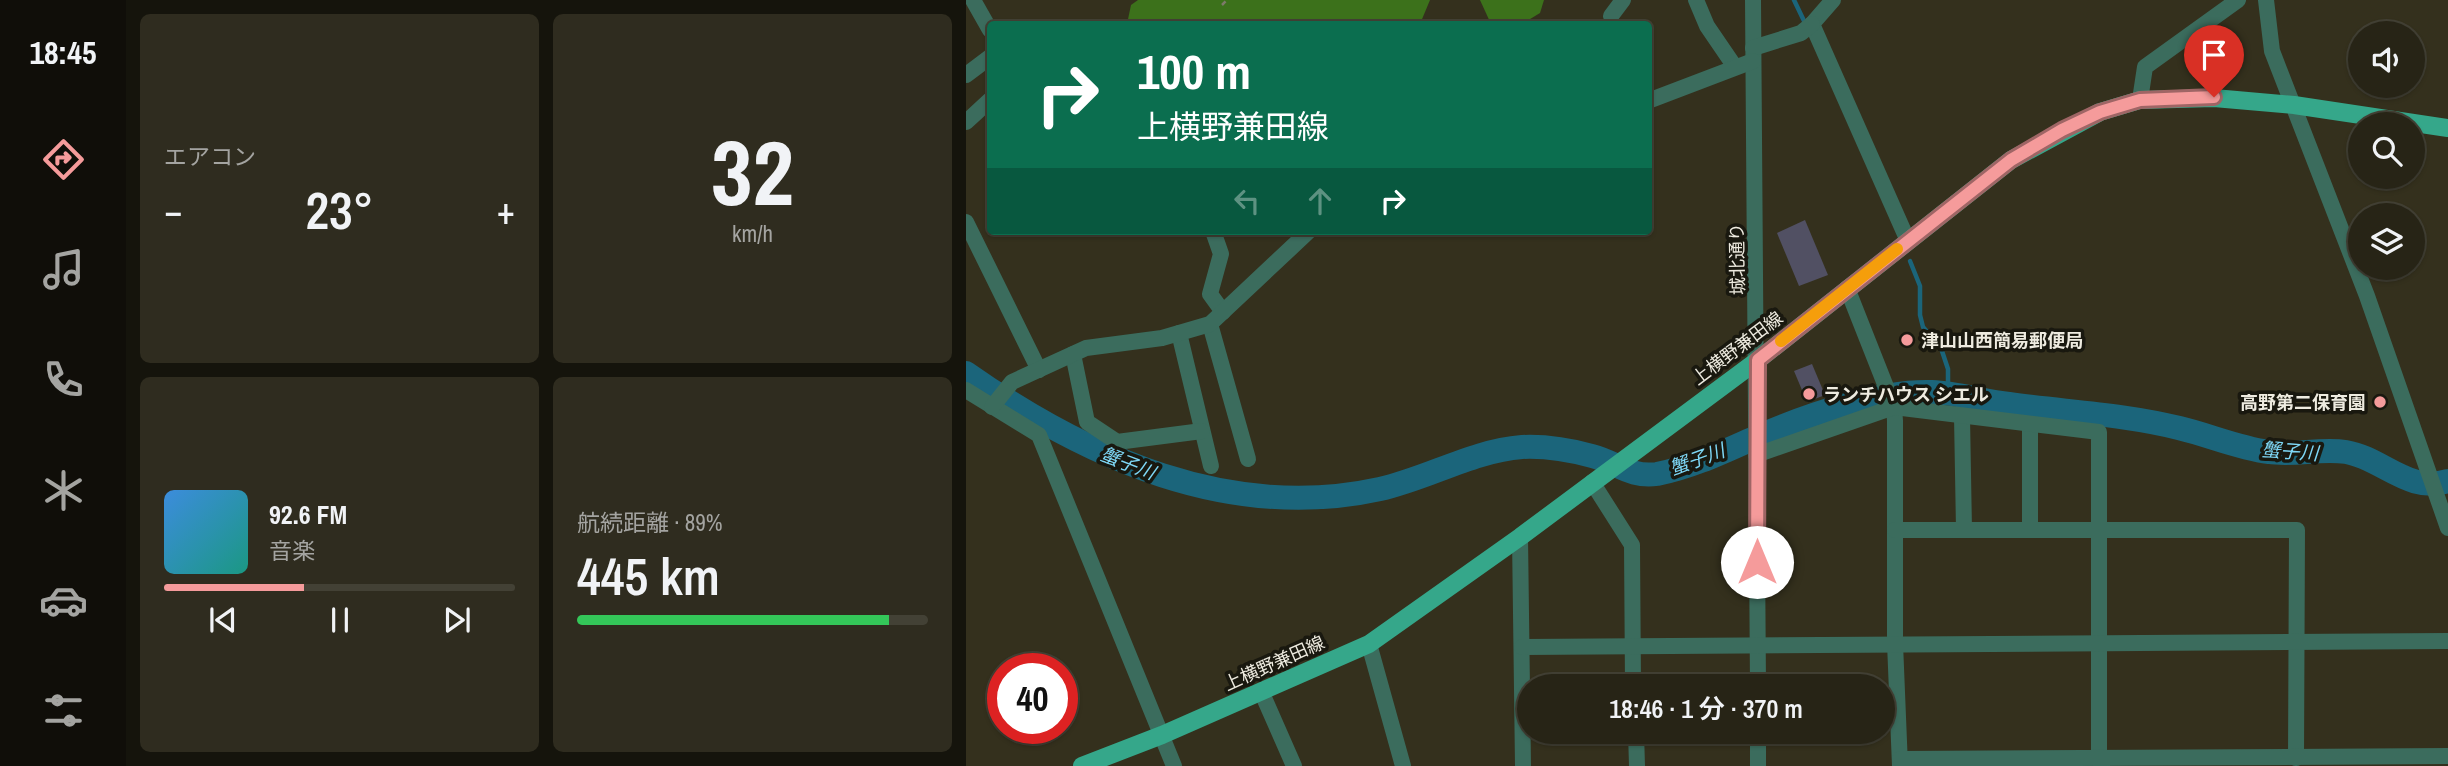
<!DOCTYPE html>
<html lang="ja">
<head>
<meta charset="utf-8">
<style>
  body { margin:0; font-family:"Archivo Narrow","Noto Sans JP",sans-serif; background:#2f2c1f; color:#f1f3f6; height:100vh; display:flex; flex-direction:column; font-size:26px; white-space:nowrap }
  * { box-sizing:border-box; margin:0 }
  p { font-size:23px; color:#a4a4a1 }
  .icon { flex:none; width:38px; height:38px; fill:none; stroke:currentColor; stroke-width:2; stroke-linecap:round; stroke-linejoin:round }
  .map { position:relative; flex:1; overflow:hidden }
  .sheet { display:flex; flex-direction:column; gap:14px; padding:14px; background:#15140c; width:840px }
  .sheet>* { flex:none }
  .banner { position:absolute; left:21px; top:21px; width:665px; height:214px; border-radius:7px; box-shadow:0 2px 5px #0004,0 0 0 2px #434135; background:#0b6e4f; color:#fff; overflow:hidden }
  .fabs { position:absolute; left:1382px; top:21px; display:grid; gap:14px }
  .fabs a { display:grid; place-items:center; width:77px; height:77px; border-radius:50%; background:#272416; box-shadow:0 2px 5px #0004,0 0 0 2px #434135; font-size:35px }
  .speed { position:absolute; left:21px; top:653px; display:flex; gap:14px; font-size:35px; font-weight:700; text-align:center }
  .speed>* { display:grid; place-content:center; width:91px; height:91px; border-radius:50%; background:#272416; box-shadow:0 2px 5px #0004,0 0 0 2px #434135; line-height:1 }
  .speed .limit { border:10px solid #d22; background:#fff; color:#111 }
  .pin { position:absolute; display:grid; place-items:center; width:60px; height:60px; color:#fff; margin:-72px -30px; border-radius:50% 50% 50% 0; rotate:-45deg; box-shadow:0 0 7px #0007 }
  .pin .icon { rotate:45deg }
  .me { position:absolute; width:77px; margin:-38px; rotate:0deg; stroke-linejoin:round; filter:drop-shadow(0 0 5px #0008) }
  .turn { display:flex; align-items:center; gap:24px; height:147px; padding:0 35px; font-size:32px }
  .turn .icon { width:91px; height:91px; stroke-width:2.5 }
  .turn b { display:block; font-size:49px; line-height:60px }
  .lanes { display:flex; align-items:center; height:66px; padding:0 35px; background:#0003; justify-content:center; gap:35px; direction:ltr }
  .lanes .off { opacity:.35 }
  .big { font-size:52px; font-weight:600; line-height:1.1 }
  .sheet .tile { flex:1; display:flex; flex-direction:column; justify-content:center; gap:10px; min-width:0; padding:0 24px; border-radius:10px; background:#2f2c1f }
  .sheet .dial { align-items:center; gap:0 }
  .dial b { font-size:91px; line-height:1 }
  .song { display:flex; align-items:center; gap:21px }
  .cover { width:84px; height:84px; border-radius:10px; background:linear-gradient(135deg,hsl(210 70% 55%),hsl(170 70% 35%)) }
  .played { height:7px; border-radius:4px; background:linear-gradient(90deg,#f59b9b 40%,#434135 40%) }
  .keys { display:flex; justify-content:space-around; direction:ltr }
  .heat { display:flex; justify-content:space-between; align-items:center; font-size:38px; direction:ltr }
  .charge { height:10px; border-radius:5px; background:linear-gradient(90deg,#34c759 89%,#434135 0) }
  .sheet .tiles { flex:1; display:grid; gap:14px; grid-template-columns:repeat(2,1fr) }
  .trip { position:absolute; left:551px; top:674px; width:378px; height:70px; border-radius:35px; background:#272416; box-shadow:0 2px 5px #0004,0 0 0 2px #434135; font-weight:600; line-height:70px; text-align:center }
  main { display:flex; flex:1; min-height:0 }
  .tab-bar { display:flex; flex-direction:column; width:126px; justify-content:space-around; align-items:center; background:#100e09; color:#a4a4a1 }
  .tab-bar .icon { width:49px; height:49px }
  .tab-bar .active { color:#f59b9b }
  .tab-bar b { font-size:32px; color:#f1f3f6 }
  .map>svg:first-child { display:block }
  .forest { fill:#3c711b }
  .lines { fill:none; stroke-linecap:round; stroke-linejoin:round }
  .stream { stroke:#1b657b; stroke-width:4.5 }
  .river { stroke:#1b657b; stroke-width:24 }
  .building { fill:#515063 }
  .path { stroke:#7d7a6a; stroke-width:2.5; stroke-dasharray:5 3.5; stroke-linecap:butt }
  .minor { stroke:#3b6c5d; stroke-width:16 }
  .major { stroke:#35a78a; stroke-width:18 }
  .route-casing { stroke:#9f6565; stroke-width:18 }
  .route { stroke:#f59b9b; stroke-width:12 }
  .slow { stroke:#f59e0b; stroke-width:12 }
  .poi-dot { fill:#f59b9b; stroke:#19180f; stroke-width:2.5 }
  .labels { text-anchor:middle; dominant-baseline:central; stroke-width:7; stroke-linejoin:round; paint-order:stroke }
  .street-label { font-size:18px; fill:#eeebe0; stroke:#19180f }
  .poi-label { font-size:18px; font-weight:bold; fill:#eeebe0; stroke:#19180f; text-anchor:start }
  .water-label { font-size:19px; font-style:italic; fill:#7ed7f6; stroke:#19180f }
</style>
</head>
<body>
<main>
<nav class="tab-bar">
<b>18:45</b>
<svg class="icon active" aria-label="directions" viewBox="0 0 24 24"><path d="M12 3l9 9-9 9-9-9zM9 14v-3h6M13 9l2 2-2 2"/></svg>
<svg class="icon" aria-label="music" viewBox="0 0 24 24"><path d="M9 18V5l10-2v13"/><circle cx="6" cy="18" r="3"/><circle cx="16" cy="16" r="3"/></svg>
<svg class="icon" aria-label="phone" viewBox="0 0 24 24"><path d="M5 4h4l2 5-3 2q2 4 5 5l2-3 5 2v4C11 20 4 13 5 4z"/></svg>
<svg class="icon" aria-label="climate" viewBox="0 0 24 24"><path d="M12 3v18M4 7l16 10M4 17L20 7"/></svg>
<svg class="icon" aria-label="car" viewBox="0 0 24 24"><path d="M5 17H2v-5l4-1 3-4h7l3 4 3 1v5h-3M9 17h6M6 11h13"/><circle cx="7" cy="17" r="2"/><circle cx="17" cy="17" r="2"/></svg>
<svg class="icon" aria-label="filters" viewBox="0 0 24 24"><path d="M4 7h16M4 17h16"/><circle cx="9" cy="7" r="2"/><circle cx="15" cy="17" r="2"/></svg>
</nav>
<section class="sheet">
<div class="tiles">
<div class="tile"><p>エアコン</p>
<div class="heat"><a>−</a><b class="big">23°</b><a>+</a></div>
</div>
<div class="tile dial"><b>32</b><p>km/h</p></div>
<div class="tile">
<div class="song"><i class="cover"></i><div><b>92.6 FM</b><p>音楽</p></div></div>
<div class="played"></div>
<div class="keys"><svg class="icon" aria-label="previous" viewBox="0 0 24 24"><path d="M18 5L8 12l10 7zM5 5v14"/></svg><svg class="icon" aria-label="pause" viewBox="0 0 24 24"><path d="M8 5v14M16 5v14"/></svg><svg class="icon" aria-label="next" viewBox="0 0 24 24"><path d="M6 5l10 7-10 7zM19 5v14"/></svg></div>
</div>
<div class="tile"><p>航続距離 · 89%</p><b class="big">445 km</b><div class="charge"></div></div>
</div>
</section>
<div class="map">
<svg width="1482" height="766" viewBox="0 0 1482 766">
  <rect width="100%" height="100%" fill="#34301d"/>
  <!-- forest -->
  <g class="forest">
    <path d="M172,0H464L454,24H161L165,5Z"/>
    <path d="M514,0H578L574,13L556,24H525Z"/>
  </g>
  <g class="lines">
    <!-- stream -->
    <g class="stream">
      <path d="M828,0L839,23"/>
      <path d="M944,261L954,286V315L957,327L975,348L982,369V393"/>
    </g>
    <!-- river -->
    <path class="river" d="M0,373C121,458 264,522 414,489C463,478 506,451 556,447C578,446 604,450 626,456C650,462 664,478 691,474C727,467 761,450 793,436C842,415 914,390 966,392C992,393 1017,401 1043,404C1100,412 1157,414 1213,428C1243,435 1272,448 1303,452C1328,456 1354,448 1380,452C1416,458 1443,494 1482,481"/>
  </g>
  <!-- building -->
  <g class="building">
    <path d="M839,220L862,275L833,286L811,233Z"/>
    <path d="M846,364L859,395L841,402L828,371Z"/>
  </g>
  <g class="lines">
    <!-- path -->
    <path class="path" d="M256,5L261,0"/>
    <!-- minor -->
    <g class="minor">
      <path d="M7,0L24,30"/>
      <path d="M730,0L741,26L769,67"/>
      <path d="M787,0L792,686"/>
      <path d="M867,0L846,24L942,241"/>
      <path d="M1300,0L1306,51L1401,296L1482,528"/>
      <path d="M645,16L657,0"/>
      <path d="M787,48L835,33L846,24"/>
      <path d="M0,75L24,57"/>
      <path d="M1174,100L1179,67L1272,0"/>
      <path d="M682,101L787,61"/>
      <path d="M0,122L24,100"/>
      <path d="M0,222L73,370"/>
      <path d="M247,231L255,254L244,294L257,312"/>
      <path d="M881,288L928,407L929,421V643L934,766"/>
      <path d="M244,324L282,459"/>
      <path d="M213,333L245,466"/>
      <path d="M107,354L121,422L151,442L236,431"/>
      <path d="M0,390L73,435L208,766"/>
      <path d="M26,407L46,382L120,348L196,338L244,324L343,231"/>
      <path d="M996,416L998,530"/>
      <path d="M1064,424V530"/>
      <path d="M790,455L928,407L1133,432V758L1136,766"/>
      <path d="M626,482L666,545L667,686"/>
      <path d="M929,530H1331L1330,758"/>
      <path d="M554,537L557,766"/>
      <path d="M403,644L437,766"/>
      <path d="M556,647L1482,641"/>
      <path d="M295,691L328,766"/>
      <path d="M670,732L671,766"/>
      <path d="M792,732V766"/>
      <path d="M934,759L1482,756"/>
    </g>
    <!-- major -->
    <path class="major" d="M116,766L196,735L403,644L554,537L792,360L1045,160L1134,112L1174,100L1248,98L1328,105L1482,128"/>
  </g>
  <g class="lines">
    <!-- route casing -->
    <g class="route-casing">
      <path id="route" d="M791,562L792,360L1045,160L1096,130L1134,112L1174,100L1248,97"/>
    </g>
    <!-- route -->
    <use href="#route" class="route"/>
    <!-- slow -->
    <path class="slow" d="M815,341L931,249"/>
  </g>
  <!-- markers -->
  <g class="poi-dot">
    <circle cx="941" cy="340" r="7"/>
    <circle cx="843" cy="394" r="7"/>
    <circle cx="1414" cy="402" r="7"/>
  </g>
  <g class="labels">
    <!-- street labels -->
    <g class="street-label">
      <text transform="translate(771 259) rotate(-91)">城北通り</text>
      <text transform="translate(771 348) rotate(-37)">上横野兼田線</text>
      <text transform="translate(308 663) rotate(-24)">上横野兼田線</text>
    </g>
    <!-- poi labels -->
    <g class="poi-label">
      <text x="955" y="340">津山山西簡易郵便局</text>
      <text x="857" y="394">ランチハウス シエル</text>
      <text x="1400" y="402" text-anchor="end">高野第二保育園</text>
    </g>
    <!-- water labels -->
    <g class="water-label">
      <text transform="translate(1324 451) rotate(4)">蟹子川</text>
      <text transform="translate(731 459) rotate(-20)">蟹子川</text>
      <text transform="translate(162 463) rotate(21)">蟹子川</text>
    </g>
  </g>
</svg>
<div class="fabs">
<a><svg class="icon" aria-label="sound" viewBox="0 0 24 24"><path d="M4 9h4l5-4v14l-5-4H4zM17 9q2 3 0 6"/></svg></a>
<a><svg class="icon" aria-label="search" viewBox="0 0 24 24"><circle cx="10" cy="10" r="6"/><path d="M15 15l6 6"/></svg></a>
<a><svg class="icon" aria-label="layers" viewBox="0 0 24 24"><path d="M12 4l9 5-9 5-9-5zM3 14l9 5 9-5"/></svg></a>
</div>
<div class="speed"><div class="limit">40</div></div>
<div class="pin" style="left:1248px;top:97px;background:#d93025"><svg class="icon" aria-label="arrive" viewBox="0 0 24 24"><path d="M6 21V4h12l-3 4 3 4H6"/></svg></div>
<svg class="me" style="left:791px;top:562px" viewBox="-20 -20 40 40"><circle r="19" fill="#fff"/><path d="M0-13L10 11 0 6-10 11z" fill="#f59b9b"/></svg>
<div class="trip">18:46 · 1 分 · 370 m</div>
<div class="banner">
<div class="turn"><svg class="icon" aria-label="right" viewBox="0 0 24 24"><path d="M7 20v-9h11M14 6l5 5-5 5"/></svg><div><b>100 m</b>上横野兼田線</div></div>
<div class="lanes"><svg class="icon off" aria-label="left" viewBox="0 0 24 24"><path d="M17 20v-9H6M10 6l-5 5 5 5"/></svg><svg class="icon off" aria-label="ahead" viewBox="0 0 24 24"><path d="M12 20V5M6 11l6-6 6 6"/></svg><svg class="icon" aria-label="right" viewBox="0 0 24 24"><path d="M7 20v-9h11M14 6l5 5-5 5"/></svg></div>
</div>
</div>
</main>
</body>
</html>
